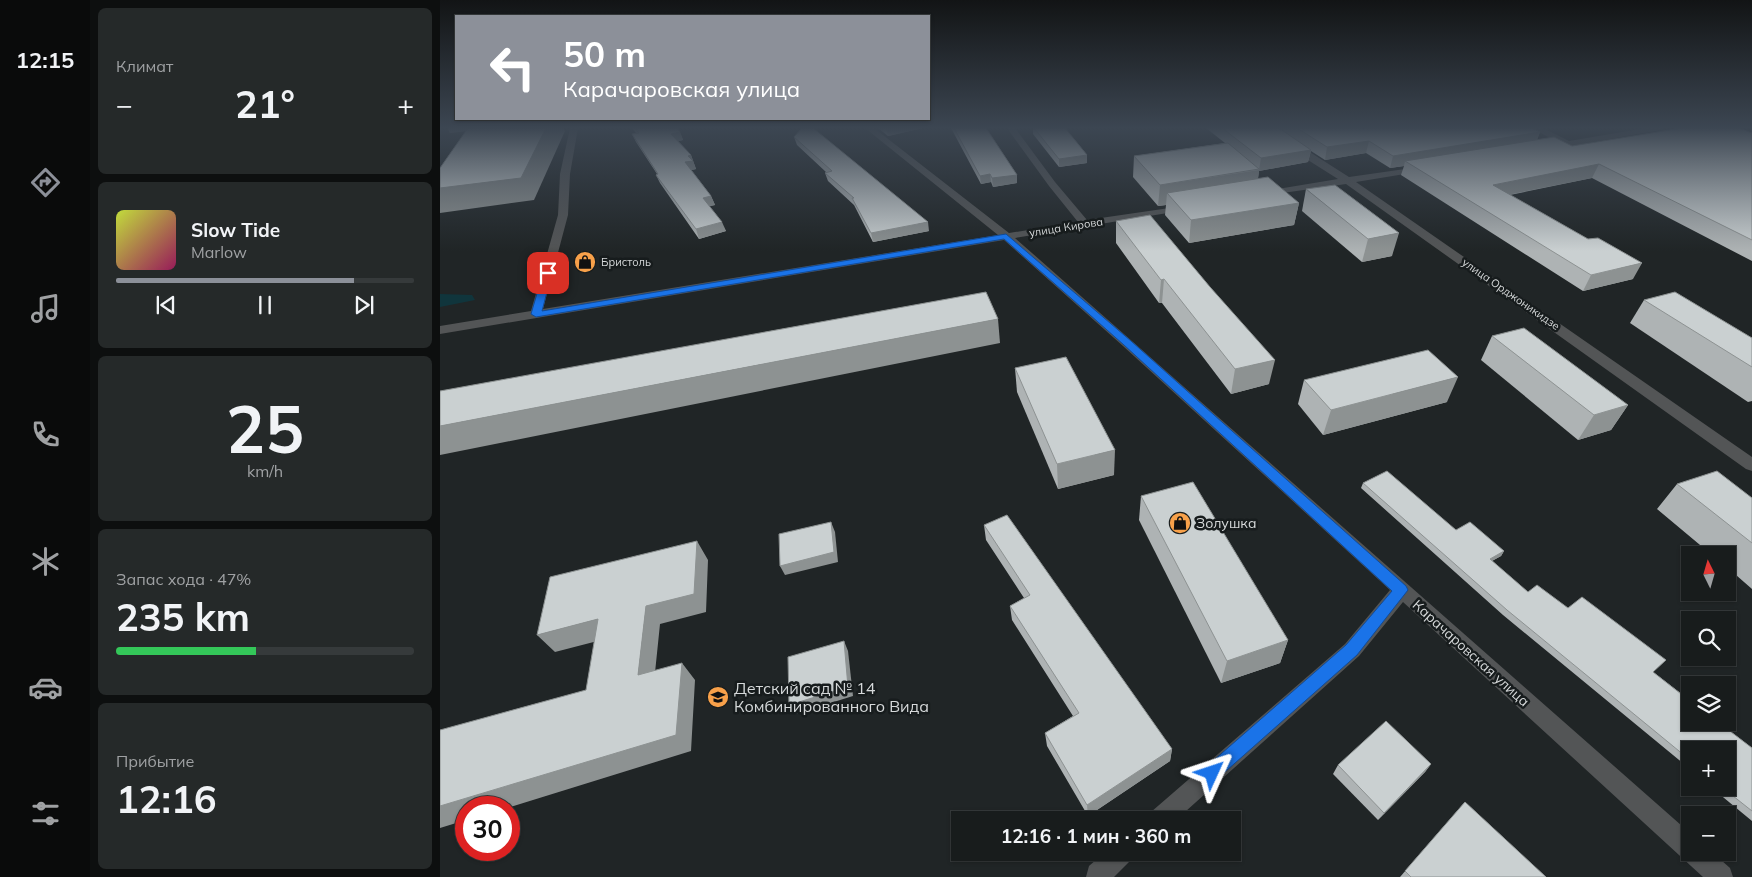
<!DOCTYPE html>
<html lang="ru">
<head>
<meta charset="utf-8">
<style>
  body { margin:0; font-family:Mulish,sans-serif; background:#252929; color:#f1f3f6; height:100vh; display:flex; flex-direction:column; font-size:19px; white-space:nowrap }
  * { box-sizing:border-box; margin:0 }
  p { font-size:16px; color:#9fa1a3 }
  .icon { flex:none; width:28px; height:28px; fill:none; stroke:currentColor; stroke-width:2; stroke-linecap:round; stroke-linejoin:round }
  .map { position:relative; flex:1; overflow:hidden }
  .details { display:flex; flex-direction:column; gap:8px; padding:8px; background:#0d0f0f; width:350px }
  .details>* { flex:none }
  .hud { position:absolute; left:15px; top:15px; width:475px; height:105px; border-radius:0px; box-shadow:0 1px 4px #0004,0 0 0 1px #363a3b; background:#8c9099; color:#fff; overflow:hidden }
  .needle { width:32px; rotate:355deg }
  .tools { position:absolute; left:1241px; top:546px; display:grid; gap:10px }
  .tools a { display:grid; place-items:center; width:55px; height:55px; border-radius:0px; background:#181c1c; box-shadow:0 1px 4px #0004,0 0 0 1px #363a3b; font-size:25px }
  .speed { position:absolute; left:15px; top:796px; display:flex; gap:10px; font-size:25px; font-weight:700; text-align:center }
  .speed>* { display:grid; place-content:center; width:65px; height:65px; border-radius:50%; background:#181c1c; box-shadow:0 1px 4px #0004,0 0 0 1px #363a3b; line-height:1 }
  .speed .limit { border:8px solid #d22; background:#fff; color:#111 }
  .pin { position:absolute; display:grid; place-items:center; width:42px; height:42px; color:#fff; margin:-21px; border-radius:10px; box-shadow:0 2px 8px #0006 }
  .me { position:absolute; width:55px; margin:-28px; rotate:48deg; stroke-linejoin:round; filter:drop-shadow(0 0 4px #0008) }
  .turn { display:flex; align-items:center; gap:18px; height:105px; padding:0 25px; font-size:22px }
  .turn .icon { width:65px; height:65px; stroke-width:2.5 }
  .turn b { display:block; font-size:35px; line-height:42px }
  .big { font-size:38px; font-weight:700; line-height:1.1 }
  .details .card { flex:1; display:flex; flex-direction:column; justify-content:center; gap:8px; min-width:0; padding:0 18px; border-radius:8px; background:#252929 }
  .details .dial { align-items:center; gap:0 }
  .dial b { font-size:65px; line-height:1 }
  .song { display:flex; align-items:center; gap:15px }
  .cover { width:60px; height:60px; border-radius:8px; background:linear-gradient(135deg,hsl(70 70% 55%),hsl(330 70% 35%)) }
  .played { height:5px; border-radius:2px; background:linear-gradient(90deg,#8c9099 80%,#363a3b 80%) }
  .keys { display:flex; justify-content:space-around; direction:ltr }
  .heat { display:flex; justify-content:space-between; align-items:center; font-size:28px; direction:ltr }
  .charge { height:8px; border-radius:4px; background:linear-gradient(90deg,#34c759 47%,#363a3b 0) }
  .trip { position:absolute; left:511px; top:811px; width:290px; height:50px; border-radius:0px; background:#181c1c; box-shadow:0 1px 4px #0004,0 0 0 1px #363a3b; font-weight:700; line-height:50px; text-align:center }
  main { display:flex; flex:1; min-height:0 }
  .tabs { display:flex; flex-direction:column; width:90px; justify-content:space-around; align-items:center; background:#0a0b0b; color:#9fa1a3 }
  .tabs .icon { width:35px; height:35px }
  .tabs .current { color:#8c9099 }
  .tabs b { font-size:22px; color:#f1f3f6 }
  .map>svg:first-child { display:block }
  .green { fill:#10353c }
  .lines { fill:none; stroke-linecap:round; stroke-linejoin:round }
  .minor { fill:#535556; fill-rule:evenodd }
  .wall { fill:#aeb3b4 }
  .shaded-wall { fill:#8d9292 }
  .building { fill:#cad0d1; stroke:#8d9292 }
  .route { fill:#1a73e8; stroke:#114b97 }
  .labels { text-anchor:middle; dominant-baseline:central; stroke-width:5; stroke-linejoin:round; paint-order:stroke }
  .far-street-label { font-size:11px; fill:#d6d9da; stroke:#171c1d }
  .far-poi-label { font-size:11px; fill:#d6d9da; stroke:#171c1d; text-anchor:start }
  .poi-label { font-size:14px; fill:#d6d9da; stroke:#171c1d; text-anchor:start }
  .street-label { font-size:14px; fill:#d6d9da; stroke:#171c1d }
  .near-poi-label { font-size:16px; fill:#d6d9da; stroke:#171c1d; text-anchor:start }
</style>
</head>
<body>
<main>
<nav class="tabs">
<b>12:15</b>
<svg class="icon current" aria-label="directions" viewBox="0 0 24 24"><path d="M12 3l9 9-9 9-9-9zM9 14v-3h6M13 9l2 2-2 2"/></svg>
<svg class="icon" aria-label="music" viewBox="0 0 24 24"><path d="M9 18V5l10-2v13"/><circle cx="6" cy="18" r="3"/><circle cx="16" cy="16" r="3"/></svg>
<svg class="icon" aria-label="phone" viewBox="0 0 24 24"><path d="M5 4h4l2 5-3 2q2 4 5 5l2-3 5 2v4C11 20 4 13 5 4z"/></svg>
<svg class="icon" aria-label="climate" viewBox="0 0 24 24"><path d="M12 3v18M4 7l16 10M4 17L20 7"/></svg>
<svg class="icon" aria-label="car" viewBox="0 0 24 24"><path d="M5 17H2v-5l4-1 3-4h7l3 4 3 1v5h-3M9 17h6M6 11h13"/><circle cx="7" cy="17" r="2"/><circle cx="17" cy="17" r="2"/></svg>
<svg class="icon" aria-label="filters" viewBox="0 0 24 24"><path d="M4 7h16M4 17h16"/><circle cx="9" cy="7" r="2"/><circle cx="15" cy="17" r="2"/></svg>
</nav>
<section class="details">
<div class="card"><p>Климат</p>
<div class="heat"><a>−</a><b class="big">21°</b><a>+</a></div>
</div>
<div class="card">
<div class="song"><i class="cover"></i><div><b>Slow Tide</b><p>Marlow</p></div></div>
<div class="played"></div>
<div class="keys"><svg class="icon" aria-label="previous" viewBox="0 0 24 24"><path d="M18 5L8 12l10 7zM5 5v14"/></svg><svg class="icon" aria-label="pause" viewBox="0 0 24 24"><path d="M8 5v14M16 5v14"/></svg><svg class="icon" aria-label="next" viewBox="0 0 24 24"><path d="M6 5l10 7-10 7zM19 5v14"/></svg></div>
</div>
<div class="card dial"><b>25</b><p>km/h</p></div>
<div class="card"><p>Запас хода · 47%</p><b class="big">235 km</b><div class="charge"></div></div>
<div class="card"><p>Прибытие</p><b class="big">12:16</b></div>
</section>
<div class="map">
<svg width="1312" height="877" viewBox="0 0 1312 877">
  <rect width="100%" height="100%" fill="#202526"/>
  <!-- green -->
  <path class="green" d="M0,294L32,295L35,300L0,307Z"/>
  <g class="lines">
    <!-- minor -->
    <g class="minor">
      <path d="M130,128H138L130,174L128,215L103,309L558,235L425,128H434L569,233L638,222L609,186L567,128H575L615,182L647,220L750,205L751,207L746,210L575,238L1250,833V852H1272L1290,868L1293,877H1263L963,602L919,656L736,820H707L711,812L905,644L950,590L683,346L564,240L0,334V326L91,311L118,215L120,174Z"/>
      <path d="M823,128H832L909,177L986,166V170L983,171L916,182L1312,457V471L1306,469L906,184L822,196V192L825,191L898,179L852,150Z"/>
      <path d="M1092,128H1103L1129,141L1206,128H1225L1221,130L1109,150L1106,149V145L1119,143Z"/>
      <path d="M665,852H695L691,860L674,877H646L649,866Z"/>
    </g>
  </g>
  <!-- wall -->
  <g class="wall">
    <path d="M192,128H237L240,132L243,140L238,141L251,155L256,169L251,170L271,196L275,205L269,206L286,231L259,239L220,183L216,175L217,174L196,142L192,134L196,133Z"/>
    <path d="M438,128H483L448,136Z"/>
    <path d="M511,128H546L577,175V183L553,187L551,182L541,184Z"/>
    <path d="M593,128H625L647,155V163L619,167L593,134Z"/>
    <path d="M766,128H922L923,129L1100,132L1097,140L1132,146L1312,133V261L1152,178L1070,195L1193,279L1143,291L961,175L964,166L950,168L926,153L885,160L871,151L868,162L819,171L818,179L859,203L854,225L749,243L725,215L726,205L718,206L693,177L694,156L785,143Z"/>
    <path d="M354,137L489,231L433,242L414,205L388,181L385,173L386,172L357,145Z"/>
    <path d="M866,189L952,256L922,262L862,211Z"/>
    <path d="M676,221L829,384L791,394L722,303H719L676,243Z"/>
    <path d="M1204,300L1312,338V401L1308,402L1190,323Z"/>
    <path d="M1052,336L1188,405L1171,430L1138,440L1041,360Z"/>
    <path d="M575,368L674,475L618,489L577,392Z"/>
    <path d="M864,380L1007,402L883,435L858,404Z"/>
    <path d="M923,483L1016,530L1064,551L1061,556L1052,561L1088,592L1128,608L1213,672L1312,748V821L1272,788H1288L1250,750V769L1063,615L921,488Z"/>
    <path d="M1237,484L1312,498V589L1288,568V555H1272L1217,509Z"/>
    <path d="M701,496L848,640L840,663L781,683L699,520Z"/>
    <path d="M544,525L732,749L730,761L648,816L607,746L605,733L633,716L572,620L570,606L584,598L546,540Z"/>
    <path d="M991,764L985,772L938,820L893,774L898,765Z"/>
    <path d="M1025,802L1106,877H960Z"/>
  </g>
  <!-- shaded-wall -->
  <g class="shaded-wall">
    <path d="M7,128H55L10,133Z"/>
    <path d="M106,128H123L125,131L94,200L0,213V188Z"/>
    <path d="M446,128H483L448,136Z"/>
    <path d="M240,132L243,140L235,142L231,134Z"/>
    <path d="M1100,132L1095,144L965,161L964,166L950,168L953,156Z"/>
    <path d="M929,141L926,153L885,160L887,147Z"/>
    <path d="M871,150L868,162L819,171L816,191L727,193L726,205L718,206L720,185L819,170L821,158Z"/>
    <path d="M251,155L256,169L249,171L245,162L248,156Z"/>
    <path d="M647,155V163L619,167V159Z"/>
    <path d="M1159,164L1152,178L1047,199L1053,185Z"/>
    <path d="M550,174L551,182L541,184L540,176Z"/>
    <path d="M577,175V183L553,187L552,178Z"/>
    <path d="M271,196L275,205L267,207L263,198Z"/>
    <path d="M859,203L854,225L749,243L751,220Z"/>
    <path d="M282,222L286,231L259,239L256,229Z"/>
    <path d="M488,222L489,231L433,242L431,233Z"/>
    <path d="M959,233L952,256L922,262L928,239Z"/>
    <path d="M1202,263L1193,279L1143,291L1151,275Z"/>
    <path d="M724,279L722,303H719L721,280Z"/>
    <path d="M558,319L560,343L0,455V426Z"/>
    <path d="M835,360L829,384L791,394L795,369Z"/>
    <path d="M1018,377L1007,402L883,435L891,410Z"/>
    <path d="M1188,405L1171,430L1138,440L1154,415Z"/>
    <path d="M675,450L674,475L618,489L617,464Z"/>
    <path d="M391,522L395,532L398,562L345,575L340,566Z"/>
    <path d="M257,541L268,560L266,612L220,624L213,692L198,675L206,606Z"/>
    <path d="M1064,551L1061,556L1046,564L1050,559Z"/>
    <path d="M158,619L173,637L115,652L97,635Z"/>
    <path d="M848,640L840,663L781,683L787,661Z"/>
    <path d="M404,641L408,651L413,696L355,714L349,705Z"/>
    <path d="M242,663L255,680L251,751L67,808H26V820L0,828V806Z"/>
    <path d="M732,749L730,761L648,816L647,805Z"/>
    <path d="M991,764L985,772L938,820L944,813Z"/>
  </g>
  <!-- building -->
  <g class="building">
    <path d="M28,128H106L81,178L0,188V168Z"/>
    <path d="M195,128H237L240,132L231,134L251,155L248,156L253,161L245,162L271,196L263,198L282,222L256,229L216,175L218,174L192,134L199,133Z"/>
    <path d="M362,128H373L488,222L431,233L412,198H414L385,173L392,171L354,137Z"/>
    <path d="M514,128H546L577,175L552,178L550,174L540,176Z"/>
    <path d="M594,128H625L647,155L619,159Z"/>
    <path d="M782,128H839L871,150L821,158Z"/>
    <path d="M857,128H922L923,129L928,128H1092L1100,132L953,156L929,141L887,147Z"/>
    <path d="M1242,128H1299L1312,133V240L1159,164L1053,185L1148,239L1158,238L1202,263L1151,275L965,161L1114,137L1132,146Z"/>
    <path d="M788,143L819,169L720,185L694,156Z"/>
    <path d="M828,177L859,203L751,220L727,193Z"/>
    <path d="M895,185L959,233L928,239L866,189Z"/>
    <path d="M710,215L770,287L835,360L795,369L724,279L721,280L676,221Z"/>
    <path d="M546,292L558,319L0,426V391Z"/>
    <path d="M1235,292L1312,338V367L1204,300Z"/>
    <path d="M1084,328L1188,405L1154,415L1052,336Z"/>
    <path d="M988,350L1018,377L891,410L864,380Z"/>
    <path d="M626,357L675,450L617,464L575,368Z"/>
    <path d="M947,471L1016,530L1030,522L1064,551L1050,559L1088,592L1097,585L1128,608L1142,597L1226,660L1213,672L1250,701V722H1278L1312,748V811L1283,788H1288V750H1250V760L1067,610L923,483Z"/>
    <path d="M1277,471L1312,498V543L1237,484Z"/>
    <path d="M753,482L848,640L787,661L701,496Z"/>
    <path d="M567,515L732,749L647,805L605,733L639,713L570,606L590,595L544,525Z"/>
    <path d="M391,522L394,552L340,566L339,534Z"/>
    <path d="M257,541L254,594L206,606L198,675L242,663L236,735L0,806V730L146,690L158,619L97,635L110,577Z"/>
    <path d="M404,641L408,687L349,705L348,657Z"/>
    <path d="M946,721L991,764L944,813L898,765Z"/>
    <path d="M1025,802L1106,877H971L965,871Z"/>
  </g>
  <!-- sky -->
  <linearGradient id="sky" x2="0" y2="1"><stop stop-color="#121415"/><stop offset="0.51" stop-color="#3c4652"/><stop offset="1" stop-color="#3c4652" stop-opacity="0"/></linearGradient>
  <rect width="1312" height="251" fill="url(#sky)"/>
  <!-- route -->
  <path class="route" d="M566,234L691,341L966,586L968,590L917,655L777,779L772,781L766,779L763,773L766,767L906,645L952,591L684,345L564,239L96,317L91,314L103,273L108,270L112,273L102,311Z"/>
  <!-- icons -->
  <defs>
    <g id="shop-disc" transform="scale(1.125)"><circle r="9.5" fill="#f8a14a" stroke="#171c1d"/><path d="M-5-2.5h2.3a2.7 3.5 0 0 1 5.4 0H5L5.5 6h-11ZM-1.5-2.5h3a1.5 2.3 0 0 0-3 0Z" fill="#111"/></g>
    <g id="school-disc" transform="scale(1.125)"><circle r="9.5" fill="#f8a14a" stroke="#171c1d"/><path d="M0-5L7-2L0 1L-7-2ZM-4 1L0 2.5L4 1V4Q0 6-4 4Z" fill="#111"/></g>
  </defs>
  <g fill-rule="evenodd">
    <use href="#shop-disc" x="145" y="262"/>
    <use href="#shop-disc" x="740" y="523"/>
    <use href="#school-disc" x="278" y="697"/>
  </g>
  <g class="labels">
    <!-- far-street labels -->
    <g class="far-street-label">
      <text transform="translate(626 227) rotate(-9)">улица Кирова</text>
      <text transform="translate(1071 294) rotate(35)">улица Орджоникидзе</text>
    </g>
    <!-- far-poi labels -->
    <g class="far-poi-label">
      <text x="161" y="262">Бристоль</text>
    </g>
    <!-- poi labels -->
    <g class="poi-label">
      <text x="756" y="523">Золушка</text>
    </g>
    <!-- street labels -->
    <g class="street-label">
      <text transform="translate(1031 653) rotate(42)">Карачаровская улица</text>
    </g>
    <!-- near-poi labels -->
    <g class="near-poi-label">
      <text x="294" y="688">Детский сад № 14<tspan x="294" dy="18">Комбинированного Вида</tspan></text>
    </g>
  </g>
</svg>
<div class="tools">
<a><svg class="needle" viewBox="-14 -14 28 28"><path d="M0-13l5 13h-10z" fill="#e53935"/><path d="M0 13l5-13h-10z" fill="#9fa1a3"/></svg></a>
<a><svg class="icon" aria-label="search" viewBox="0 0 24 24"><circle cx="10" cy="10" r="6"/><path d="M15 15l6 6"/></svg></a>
<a><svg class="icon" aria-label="layers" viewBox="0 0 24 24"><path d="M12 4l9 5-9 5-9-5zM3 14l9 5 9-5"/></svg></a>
<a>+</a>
<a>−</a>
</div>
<div class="speed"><div class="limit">30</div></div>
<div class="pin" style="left:108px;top:273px;background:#d93025"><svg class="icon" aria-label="arrive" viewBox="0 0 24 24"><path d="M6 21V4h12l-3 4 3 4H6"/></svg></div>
<svg class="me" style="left:772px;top:773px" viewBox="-20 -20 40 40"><path d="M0-17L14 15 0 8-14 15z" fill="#1a73e8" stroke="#fff" stroke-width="4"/></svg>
<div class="trip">12:16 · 1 мин · 360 m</div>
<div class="hud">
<div class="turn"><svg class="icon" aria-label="left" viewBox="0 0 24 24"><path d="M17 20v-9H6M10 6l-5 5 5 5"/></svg><div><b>50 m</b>Карачаровская улица</div></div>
</div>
</div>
</main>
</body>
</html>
